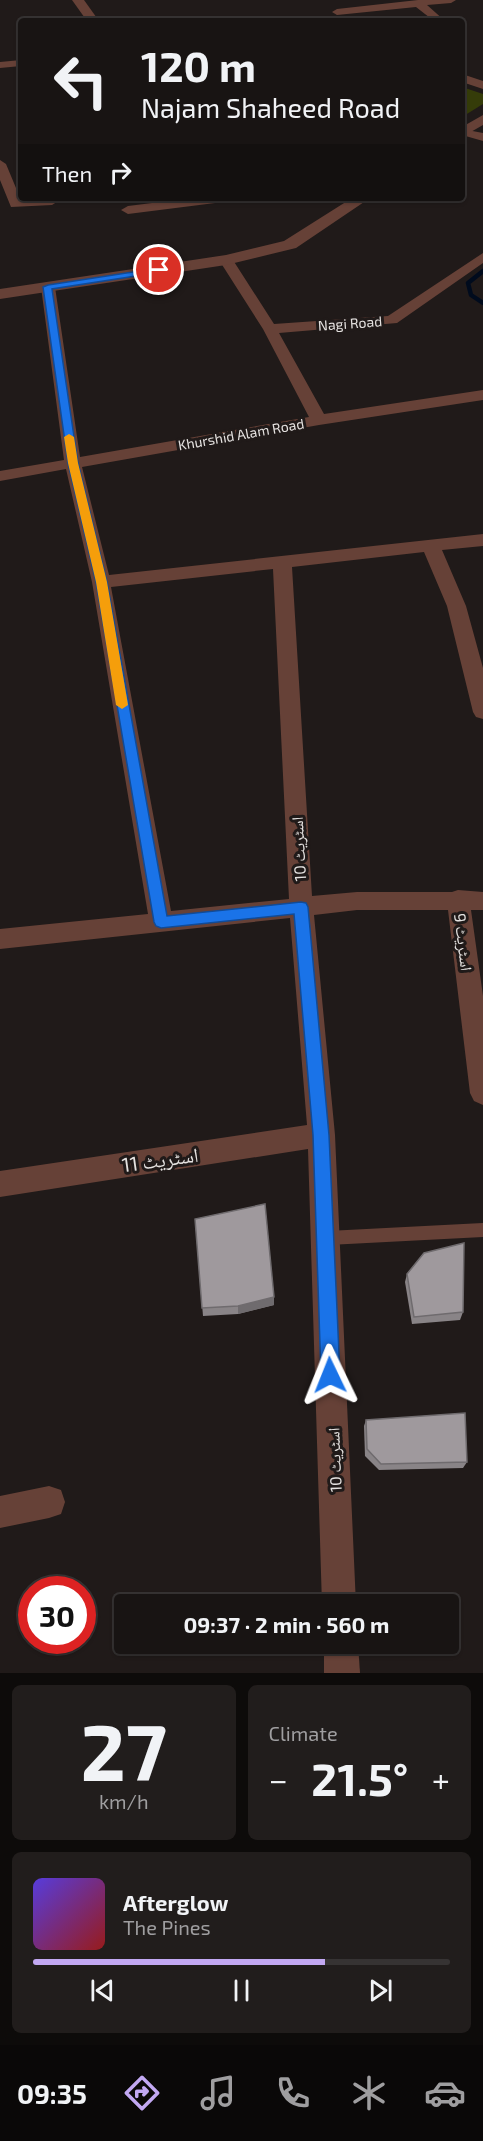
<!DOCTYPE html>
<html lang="en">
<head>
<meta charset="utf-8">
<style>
  body { margin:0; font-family:"Exo 2","Noto Naskh Arabic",sans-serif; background:#211d1c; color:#f1f3f6; height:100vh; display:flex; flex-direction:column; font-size:22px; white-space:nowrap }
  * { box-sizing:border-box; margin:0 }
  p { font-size:20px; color:#9f9ea0 }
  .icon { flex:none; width:33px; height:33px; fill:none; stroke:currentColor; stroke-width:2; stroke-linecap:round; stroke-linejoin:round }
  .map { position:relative; height:1673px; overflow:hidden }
  .drawer { display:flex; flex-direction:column; gap:12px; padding:12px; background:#0d0b0a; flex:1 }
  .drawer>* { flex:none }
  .guide { position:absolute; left:18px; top:18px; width:447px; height:183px; border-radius:6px; box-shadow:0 2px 4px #0004,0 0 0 2px #363333; background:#181413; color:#f1f3f6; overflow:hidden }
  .speed { position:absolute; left:18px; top:1576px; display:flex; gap:12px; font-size:30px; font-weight:700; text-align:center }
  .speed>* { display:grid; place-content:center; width:78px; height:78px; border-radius:50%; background:#181413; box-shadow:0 2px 4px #0004,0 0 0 2px #363333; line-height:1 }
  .speed .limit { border:9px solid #d22; background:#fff; color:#111 }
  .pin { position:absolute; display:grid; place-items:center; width:51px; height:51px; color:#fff; margin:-26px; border:3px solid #fff; border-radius:50%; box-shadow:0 2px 6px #0007 }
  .me { position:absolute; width:66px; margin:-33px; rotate:358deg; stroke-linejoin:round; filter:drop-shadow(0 0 4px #0008) }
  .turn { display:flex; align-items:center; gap:21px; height:126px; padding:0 24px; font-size:27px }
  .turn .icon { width:78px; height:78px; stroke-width:2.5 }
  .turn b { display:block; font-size:42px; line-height:51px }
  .then { display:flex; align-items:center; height:57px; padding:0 24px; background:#0003; gap:12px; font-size:22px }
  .big { font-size:45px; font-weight:700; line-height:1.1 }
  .drawer .widget { flex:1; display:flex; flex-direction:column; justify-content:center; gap:9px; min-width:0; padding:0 21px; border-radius:9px; background:#211d1c }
  .drawer .dial { align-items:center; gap:0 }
  .dial b { font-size:78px; line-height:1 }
  .song { display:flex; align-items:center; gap:18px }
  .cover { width:72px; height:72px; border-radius:9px; background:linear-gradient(135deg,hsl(250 70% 55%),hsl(0 70% 35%)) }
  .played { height:6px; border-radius:3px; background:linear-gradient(90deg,#c2a8f2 70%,#363333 70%) }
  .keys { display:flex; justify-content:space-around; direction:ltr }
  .heat { display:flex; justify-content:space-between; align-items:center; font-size:33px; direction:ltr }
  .drawer .tiles { flex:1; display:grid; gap:12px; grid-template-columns:1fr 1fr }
  .widget:last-child { grid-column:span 2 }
  .trip { position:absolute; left:114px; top:1594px; width:345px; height:60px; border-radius:6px; background:#181413; box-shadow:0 2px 4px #0004,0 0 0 2px #363333; font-weight:700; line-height:60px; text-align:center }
  .menu { display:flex; height:96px; justify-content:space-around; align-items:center; background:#0a0808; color:#9f9ea0 }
  .menu .icon { width:42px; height:42px }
  .menu .on { color:#c2a8f2 }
  .menu b { font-size:27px; color:#f1f3f6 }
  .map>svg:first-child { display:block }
  .green { fill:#353c09 }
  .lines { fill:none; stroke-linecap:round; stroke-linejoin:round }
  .stream { stroke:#000b1d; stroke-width:4.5 }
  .service { stroke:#664137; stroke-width:14 }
  .minor { fill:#664137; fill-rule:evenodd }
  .tertiary { fill:#664137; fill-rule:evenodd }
  .wall { fill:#898487 }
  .shaded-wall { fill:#6f6b6e }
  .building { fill:#9f999d; stroke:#6f6b6e; stroke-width:1.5 }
  .route { fill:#1a73e8; stroke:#114b97; stroke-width:1.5 }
  .slow { fill:#f59e0b }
  .labels { text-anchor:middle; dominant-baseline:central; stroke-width:6; stroke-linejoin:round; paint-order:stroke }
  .far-street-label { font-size:14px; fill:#e5e2e0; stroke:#201a19 }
  .street-label { font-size:16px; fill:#e5e2e0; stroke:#201a19 }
  .near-street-label { font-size:20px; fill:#e5e2e0; stroke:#201a19 }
</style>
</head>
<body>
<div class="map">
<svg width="483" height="1673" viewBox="0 0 483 1673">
  <rect width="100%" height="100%" fill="#201a19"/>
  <!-- green -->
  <path class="green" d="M462,87L483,94V104L462,117Z"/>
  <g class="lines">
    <!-- stream -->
    <path class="stream" d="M483,271L468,283L471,295L483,303"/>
    <!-- service -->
    <path class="service" d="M328,1238L483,1230"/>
    <!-- minor -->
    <g class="minor">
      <path d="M418,0H456L451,3L427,5L445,21H434L416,7L337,15L332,12L337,9Z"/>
      <path d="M21,60V66L0,68V62Z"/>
      <path d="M462,129L483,133V141L462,135Z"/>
      <path d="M0,160L6,164L21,200L63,198L52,205L11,207L0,180Z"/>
      <path d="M192,198H229L223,202L128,214L121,210L128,206Z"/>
      <path d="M483,253V263L397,323L279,333L324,414L483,390V400L319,425L82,467L109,575L483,534V546L442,550L466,606L483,668V719L476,717L473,712L447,606L424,552L292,567L312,896L357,892H452L458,890L483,892V910H471L483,996V1105L474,1101L470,1093L448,910H357L314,915L335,1135L356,1605H322L308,1149L0,1197V1171L307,1125L290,918L0,949V929L148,914L92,582L66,469L0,481V471L64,460L41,287L43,284H53L55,287L80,457L309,417L263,329L219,260L221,257H231L274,324L388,316ZM273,569L289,899L171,911L111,587Z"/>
      <path d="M49,1486L61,1490L65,1502L61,1514L49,1518L0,1528V1496Z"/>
      <path d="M324,1644H358L360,1673H324Z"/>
    </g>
    <!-- tertiary -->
    <g class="tertiary">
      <path d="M72,0H84L99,21H87Z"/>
      <path d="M462,74L483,81V89L462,82Z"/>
      <path d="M483,115V125L462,137V127Z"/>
      <path d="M352,198H370L296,248L226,265L0,299V289L226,255L284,241Z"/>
    </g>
  </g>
  <!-- wall -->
  <g class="wall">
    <path d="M195,1219L274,1305L238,1314L203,1316Z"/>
    <path d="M407,1274L463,1312L460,1320L412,1324L405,1282Z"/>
    <path d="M366,1420L467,1462L463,1468L379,1470L365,1456L364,1426Z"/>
  </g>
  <!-- shaded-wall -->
  <path class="shaded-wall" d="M274,1297V1305L238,1314V1306Z"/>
  <!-- building -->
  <g class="building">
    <path d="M265,1204L274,1297L238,1306L202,1308L195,1219Z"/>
    <path d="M464,1243L463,1312L414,1317L407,1274L424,1253Z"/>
    <path d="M465,1413L467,1462L381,1464L367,1449L366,1420Z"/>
  </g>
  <!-- route -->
  <path class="route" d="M159,268L163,270L162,272L52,289L78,463L107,582L167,916L301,902L306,903L308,907L329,1135L340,1375L337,1381L330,1384L324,1381L321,1375L313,1135L294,914L161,928L156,926L154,922L96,582L68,463L43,287L48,285Z"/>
  <!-- slow -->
  <path class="slow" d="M69,434L74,437L78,463L107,582L128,705L122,709L116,705L96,582L68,463L64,437Z"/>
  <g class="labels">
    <!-- far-street labels -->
    <g class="far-street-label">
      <text transform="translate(350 323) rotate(-4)">Nagi Road</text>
      <text transform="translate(241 434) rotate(-10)">Khurshid Alam Road</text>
    </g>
    <!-- street labels -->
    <g class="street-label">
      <text transform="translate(298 849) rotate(-93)">اسٹریٹ 10</text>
      <text transform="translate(464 942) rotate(83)">اسٹریٹ 9</text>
      <text transform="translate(334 1460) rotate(-92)">اسٹریٹ 10</text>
    </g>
    <!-- near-street labels -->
    <g class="near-street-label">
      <text transform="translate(160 1159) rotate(-8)">اسٹریٹ 11</text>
    </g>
  </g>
</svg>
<div class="speed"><div class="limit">30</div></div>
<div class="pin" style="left:159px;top:270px;background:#d93025"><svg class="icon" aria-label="arrive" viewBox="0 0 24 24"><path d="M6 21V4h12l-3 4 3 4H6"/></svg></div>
<svg class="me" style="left:330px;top:1375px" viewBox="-20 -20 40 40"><path d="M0-17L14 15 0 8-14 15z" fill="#1a73e8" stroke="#fff" stroke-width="4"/></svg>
<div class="trip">09:37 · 2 min · 560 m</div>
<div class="guide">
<div class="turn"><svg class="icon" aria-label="left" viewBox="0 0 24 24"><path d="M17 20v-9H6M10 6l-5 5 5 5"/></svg><div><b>120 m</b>Najam Shaheed Road</div></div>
<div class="then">Then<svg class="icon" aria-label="right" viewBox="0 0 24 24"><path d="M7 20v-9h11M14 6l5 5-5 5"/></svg></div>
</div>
</div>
<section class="drawer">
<div class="tiles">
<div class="widget dial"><b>27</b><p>km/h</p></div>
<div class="widget"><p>Climate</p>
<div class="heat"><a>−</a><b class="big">21.5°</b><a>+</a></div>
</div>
<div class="widget">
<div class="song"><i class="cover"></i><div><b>Afterglow</b><p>The Pines</p></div></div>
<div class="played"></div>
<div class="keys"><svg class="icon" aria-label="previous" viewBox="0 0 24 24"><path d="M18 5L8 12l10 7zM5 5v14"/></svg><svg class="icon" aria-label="pause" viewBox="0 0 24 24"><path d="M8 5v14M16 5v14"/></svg><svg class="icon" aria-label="next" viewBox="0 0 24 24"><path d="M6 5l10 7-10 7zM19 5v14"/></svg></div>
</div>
</div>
</section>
<nav class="menu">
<b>09:35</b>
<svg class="icon on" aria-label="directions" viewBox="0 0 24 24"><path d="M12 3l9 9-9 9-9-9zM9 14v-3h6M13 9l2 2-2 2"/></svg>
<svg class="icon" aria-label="music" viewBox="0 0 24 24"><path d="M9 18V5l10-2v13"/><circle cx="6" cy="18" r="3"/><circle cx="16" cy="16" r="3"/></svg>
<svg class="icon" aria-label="phone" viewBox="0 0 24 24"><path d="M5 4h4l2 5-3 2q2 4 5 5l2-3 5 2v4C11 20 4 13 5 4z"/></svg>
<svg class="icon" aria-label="climate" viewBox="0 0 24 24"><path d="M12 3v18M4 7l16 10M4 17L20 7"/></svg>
<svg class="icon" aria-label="car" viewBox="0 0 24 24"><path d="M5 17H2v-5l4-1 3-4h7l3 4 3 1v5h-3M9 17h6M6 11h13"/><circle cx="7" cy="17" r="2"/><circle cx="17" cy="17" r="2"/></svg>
</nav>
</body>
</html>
